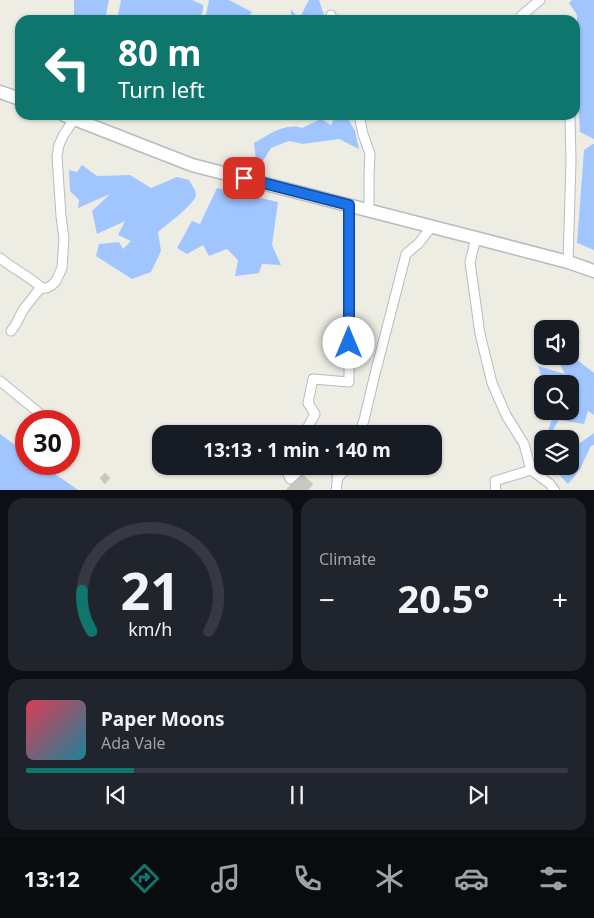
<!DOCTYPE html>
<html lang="en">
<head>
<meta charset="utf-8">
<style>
  body { margin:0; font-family:"Noto Sans",sans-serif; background:#20242c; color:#f1f3f6; height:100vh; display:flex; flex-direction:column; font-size:19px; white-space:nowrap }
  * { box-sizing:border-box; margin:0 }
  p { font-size:16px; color:#9ea1a6 }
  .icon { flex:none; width:28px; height:28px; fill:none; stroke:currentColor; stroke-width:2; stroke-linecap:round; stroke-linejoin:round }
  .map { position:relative; height:490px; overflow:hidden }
  .details { display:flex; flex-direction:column; gap:8px; padding:8px; background:#0d0f14; flex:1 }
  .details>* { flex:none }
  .hud { position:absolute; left:15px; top:15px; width:565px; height:105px; border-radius:15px; box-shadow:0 1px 4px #0004; background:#0f766e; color:#fff; overflow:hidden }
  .buttons { position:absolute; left:534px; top:320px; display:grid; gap:10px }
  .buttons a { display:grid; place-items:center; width:45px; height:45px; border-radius:10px; background:#171b24; box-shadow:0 1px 4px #0004; font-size:25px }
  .speed { position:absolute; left:15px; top:410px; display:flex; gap:10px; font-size:25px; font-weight:700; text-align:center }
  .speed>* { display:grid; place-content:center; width:65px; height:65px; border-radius:50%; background:#171b24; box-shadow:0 1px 4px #0004; line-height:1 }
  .speed .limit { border:8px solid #d22; background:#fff; color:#111 }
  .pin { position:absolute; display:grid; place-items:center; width:42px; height:42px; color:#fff; margin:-21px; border-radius:10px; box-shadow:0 2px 8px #0006 }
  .me { position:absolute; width:55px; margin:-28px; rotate:0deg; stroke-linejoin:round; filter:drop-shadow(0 0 4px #0008) }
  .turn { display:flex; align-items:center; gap:18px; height:105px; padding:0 20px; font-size:22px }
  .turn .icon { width:65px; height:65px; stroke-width:2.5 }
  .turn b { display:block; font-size:35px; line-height:42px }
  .big { font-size:38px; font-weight:700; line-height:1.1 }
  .details .card { flex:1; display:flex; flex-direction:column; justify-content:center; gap:8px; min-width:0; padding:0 18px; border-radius:15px; background:#20242c }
  .details .dial { align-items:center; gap:0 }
  .dial svg { height:130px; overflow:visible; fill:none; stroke:#363941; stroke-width:7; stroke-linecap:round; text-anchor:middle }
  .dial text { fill:#f1f3f6; stroke:none }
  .song { display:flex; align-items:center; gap:15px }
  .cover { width:60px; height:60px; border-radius:8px; background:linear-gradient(135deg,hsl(350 70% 55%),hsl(190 70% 35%)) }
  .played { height:5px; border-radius:2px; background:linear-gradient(90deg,#0f766e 20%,#363941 20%) }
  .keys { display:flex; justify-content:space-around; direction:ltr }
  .heat { display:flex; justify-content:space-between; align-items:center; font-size:28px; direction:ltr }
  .details .tiles { flex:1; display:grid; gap:8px; grid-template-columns:1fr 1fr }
  .card:last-child { grid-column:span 2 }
  .trip { position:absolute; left:152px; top:425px; width:290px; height:50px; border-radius:15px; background:#171b24; box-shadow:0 1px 4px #0004; font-weight:700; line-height:50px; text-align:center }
  .menu { display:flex; height:80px; justify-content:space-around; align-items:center; background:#090b0e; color:#9ea1a6 }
  .menu .icon { width:35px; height:35px }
  .menu .selected { color:#0f766e }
  .menu b { font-size:22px; color:#f1f3f6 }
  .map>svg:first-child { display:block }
  .water { fill:#a1c6ff }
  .building { fill:#c9c7c0; stroke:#d3d0c1 }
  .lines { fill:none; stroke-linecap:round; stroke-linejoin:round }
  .minor-casing { stroke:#babbc2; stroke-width:11 }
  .secondary-casing { stroke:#b8bac1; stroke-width:15 }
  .minor { stroke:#fff; stroke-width:9 }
  .secondary { stroke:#fff; stroke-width:12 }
  .route-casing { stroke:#114b97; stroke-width:12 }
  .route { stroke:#1a73e8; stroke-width:9 }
</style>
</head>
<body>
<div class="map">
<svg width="594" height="491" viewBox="0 0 594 491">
  <rect width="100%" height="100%" fill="#eeede3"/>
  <!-- water -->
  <g class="water">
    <path d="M74,0H109L105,20H74Z"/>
    <path d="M121,0H192L203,5V10L199,20H117Z"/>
    <path d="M209,0H229L252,12L247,20H205Z"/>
    <path d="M309,0H319L324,15L323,20H291V9L299,19Z"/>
    <path d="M572,0H594V139L580,132L578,100L575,98V28L577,26V15L569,3Z"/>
    <path d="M336,115H346L355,131L359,149L339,139L303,144L289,141L271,148L263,161L261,171L257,169L254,143C268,135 285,122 302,128L321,119L331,125Z"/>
    <path d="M593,144H594V250L577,243L584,150Z"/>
    <path d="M82,165L97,176L130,175L151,188L177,177L189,180C191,184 196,190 196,195C194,205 166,225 158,232L161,251L151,272L132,279L96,256L99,244L119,242L123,249L131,241L118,235L125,221L97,234L92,211L110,194L78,208L79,200L70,191L69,170L77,172Z"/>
    <path d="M217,188L278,202L272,245L281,265L262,264L259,273L235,276L238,260L227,249L209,256L203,245L187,254L177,248L192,221L200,224Z"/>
    <path d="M570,338L580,341L575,358L594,373V415L588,411L584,424L559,420L547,439H545L555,411H570V384H544L538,366L565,374L555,356H570Z"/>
    <path d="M594,433V445L591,446L580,469L568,484L551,466H570V450Z"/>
    <path d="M0,434L26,453V464H41L78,490H0Z"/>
  </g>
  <!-- building -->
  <g class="building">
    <path d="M105,473L110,478L105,484L100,478Z"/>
    <path d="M301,473L313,484L307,491H285Z"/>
  </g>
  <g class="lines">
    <!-- minor casing -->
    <g class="minor-casing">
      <g id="minor">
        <path d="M331,15V20"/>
        <path d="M525,20L521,16L540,0"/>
        <path d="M359,115L363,134L370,154L369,175V211"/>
        <path d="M476,238L470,262L480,334L492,383L506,415L524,444L531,470L495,481L496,491"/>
        <path d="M0,258C13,269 29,276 42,288"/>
        <path d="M568,262L571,161L570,115"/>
        <path d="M11,331L16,324L23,310L38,291L42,288H47L52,285L56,281L62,268L64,238L61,216L57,156L59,145L63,136L74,119"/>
        <path d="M0,381L49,421"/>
        <path d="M304,434L315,414L308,403L313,379L349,382V205"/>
        <path d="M359,434L364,420L375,374L406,254L419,243L432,226"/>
        <path d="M285,466L290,479L301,469L313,466"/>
        <path d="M329,466L338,474L336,491"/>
        <path d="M531,470L550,484L555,491"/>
        <path d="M337,479L348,466"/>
      </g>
    </g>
    <!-- secondary casing -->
    <g class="secondary-casing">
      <g id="secondary">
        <path d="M0,92L20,99"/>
        <path d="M64,115L192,165L476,238L568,262L594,271"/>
      </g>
    </g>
    <!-- minor -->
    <use href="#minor" class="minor"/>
    <!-- secondary -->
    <use href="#secondary" class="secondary"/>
  </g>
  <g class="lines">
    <!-- route casing -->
    <g class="route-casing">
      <path id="route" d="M244,178L349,205V343"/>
    </g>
    <!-- route -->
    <use href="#route" class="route"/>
  </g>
</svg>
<div class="buttons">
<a><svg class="icon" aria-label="sound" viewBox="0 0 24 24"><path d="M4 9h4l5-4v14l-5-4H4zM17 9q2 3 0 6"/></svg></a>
<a><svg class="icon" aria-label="search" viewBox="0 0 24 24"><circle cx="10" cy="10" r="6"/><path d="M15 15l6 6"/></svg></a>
<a><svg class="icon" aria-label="layers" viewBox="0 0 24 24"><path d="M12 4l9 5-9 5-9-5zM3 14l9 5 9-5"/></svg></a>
</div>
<div class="speed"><div class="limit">30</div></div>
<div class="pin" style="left:244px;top:178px;background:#d93025"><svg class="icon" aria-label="arrive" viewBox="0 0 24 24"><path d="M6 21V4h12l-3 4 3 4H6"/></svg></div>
<svg class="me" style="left:349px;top:343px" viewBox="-20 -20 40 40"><circle r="19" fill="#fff"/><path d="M0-13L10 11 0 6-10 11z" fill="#1a73e8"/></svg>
<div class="trip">13:13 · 1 min · 140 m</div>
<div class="hud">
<div class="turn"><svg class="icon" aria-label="left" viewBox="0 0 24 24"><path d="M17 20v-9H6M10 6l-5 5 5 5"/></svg><div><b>80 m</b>Turn left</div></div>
</div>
</div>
<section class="details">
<div class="tiles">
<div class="card dial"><svg viewBox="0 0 100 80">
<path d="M14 69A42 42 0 1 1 86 69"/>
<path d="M14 69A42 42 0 0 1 8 44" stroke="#0f766e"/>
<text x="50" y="56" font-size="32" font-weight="700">21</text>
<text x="50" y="72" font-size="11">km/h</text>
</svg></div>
<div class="card"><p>Climate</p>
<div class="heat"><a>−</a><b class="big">20.5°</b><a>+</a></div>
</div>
<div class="card">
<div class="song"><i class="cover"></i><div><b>Paper Moons</b><p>Ada Vale</p></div></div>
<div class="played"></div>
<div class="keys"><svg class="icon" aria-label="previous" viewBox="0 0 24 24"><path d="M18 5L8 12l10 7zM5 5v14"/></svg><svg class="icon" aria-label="pause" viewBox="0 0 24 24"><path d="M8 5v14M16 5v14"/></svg><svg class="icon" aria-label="next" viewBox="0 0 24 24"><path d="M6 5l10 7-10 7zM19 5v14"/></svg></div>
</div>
</div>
</section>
<nav class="menu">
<b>13:12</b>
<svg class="icon selected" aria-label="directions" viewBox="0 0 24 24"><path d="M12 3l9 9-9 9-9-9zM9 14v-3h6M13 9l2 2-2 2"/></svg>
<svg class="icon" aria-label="music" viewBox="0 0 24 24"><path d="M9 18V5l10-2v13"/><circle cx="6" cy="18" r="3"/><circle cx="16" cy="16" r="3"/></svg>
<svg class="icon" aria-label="phone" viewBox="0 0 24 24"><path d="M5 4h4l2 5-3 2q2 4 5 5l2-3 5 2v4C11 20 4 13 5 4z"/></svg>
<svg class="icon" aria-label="climate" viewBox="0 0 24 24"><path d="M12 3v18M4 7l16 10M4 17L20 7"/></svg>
<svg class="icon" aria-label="car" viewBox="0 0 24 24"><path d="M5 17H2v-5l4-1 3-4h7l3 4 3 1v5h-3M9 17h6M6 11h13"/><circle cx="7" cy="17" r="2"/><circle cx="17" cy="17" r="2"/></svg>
<svg class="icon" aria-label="filters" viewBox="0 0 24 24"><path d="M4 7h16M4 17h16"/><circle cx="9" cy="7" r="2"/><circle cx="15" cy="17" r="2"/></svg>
</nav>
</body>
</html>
